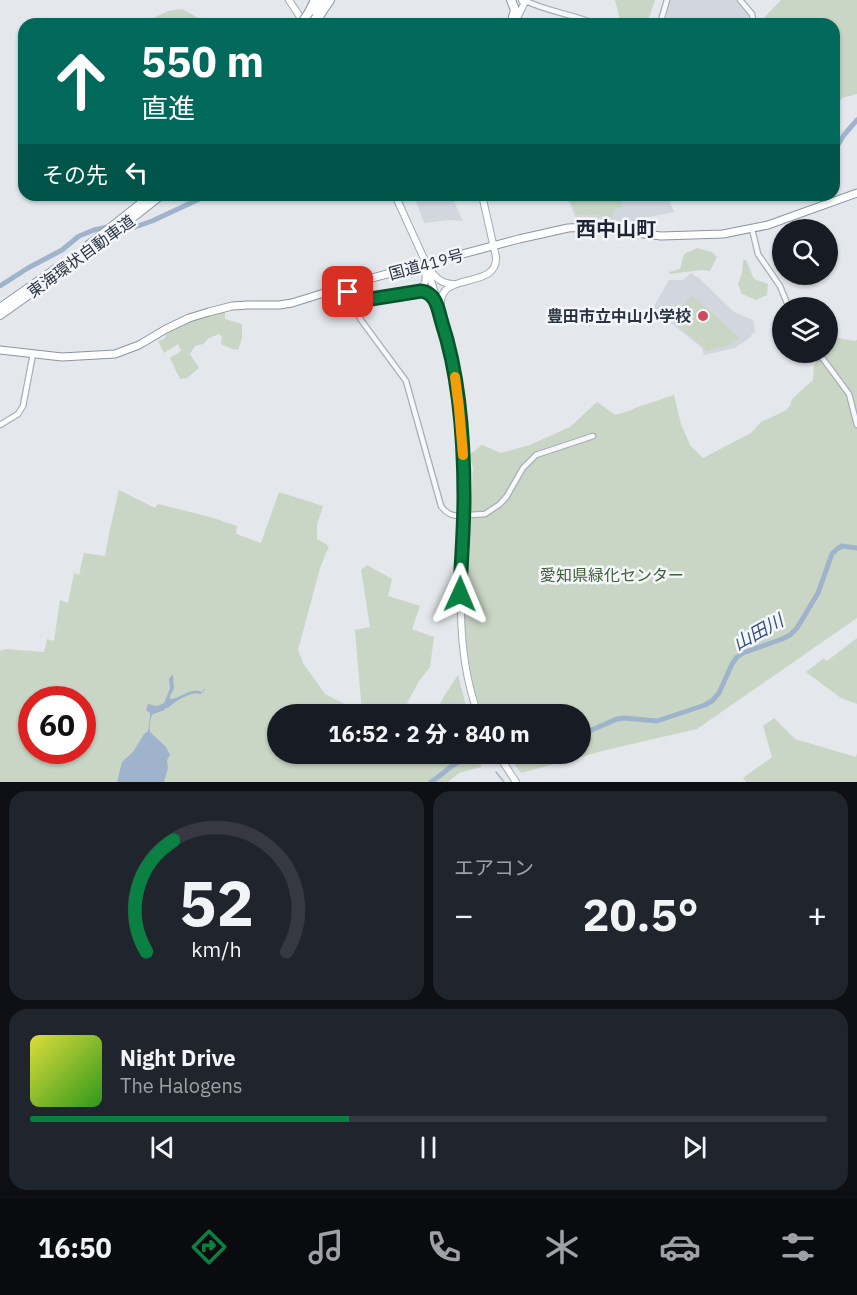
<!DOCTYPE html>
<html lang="ja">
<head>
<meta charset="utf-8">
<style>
  body { margin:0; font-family:"IBM Plex Sans","Noto Sans JP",sans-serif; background:#20242c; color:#f1f3f6; height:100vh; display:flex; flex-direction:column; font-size:22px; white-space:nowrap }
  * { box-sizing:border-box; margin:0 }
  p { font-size:20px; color:#9ea1a6 }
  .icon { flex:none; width:33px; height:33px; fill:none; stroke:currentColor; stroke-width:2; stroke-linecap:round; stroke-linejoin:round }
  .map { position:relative; height:782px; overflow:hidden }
  .details { display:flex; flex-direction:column; gap:9px; padding:9px; background:#0d0f14; flex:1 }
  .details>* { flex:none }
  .top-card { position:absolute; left:18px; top:18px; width:822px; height:183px; border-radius:18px; box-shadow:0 2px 4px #0004; background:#00695c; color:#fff; overflow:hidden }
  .controls { position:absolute; left:772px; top:219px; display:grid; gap:12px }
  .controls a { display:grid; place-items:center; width:66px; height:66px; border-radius:50%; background:#171b24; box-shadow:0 2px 4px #0004; font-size:30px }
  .speed { position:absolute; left:18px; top:686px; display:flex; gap:12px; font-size:30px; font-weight:700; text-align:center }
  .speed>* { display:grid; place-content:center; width:78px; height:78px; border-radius:50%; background:#171b24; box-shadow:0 2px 4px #0004; line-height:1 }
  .speed .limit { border:9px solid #d22; background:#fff; color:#111 }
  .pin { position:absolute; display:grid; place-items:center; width:51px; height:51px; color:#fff; margin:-26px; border-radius:12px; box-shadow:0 3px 9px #0006 }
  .me { position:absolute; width:66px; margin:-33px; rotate:1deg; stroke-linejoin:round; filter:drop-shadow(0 0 4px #0008) }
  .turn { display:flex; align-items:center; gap:21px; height:126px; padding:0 24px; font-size:27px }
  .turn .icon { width:78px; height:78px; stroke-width:2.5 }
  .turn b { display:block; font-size:42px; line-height:51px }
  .then { display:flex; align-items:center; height:57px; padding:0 24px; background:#0003; gap:12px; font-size:22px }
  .big { font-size:45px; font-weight:800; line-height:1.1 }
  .details .card { flex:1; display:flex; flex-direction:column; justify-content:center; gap:9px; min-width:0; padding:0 21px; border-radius:18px; background:#20242c }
  .details .dial { align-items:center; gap:0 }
  .dial svg { height:156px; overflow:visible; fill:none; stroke:#363941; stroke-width:7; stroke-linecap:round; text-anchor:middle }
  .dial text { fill:#f1f3f6; stroke:none }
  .song { display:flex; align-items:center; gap:18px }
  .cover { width:72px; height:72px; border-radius:9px; background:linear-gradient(135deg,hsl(60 70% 55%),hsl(110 70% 35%)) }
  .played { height:6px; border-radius:3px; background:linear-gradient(90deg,#0b8043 40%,#363941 40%) }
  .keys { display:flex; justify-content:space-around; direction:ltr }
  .heat { display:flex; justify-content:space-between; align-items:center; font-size:33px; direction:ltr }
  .details .tiles { flex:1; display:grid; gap:9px; grid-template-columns:1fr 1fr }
  .card:last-child { grid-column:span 2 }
  .trip { position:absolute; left:267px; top:704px; width:324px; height:60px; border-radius:30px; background:#171b24; box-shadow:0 2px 4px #0004; font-weight:800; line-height:60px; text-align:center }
  .menu { display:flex; height:96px; justify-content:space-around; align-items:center; background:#090b0e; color:#9ea1a6 }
  .menu .icon { width:42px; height:42px }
  .menu .on { color:#0b8043 }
  .menu b { font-size:27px; color:#f1f3f6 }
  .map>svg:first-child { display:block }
  .built { fill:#d2d6de }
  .green { fill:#c9d6c5; fill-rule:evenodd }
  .water { fill:#9fb4cc }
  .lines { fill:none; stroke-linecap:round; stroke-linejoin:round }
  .stream { stroke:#9fb4cc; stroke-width:1.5 }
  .river { stroke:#9fb4cc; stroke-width:5 }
  .tertiary-casing { stroke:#a9aeb7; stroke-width:7 }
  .secondary-casing { stroke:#a9aeb7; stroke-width:7 }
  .primary-casing { stroke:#a3abb8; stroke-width:8 }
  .trunk-casing { stroke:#8b94a3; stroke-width:9 }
  .motorway-casing { stroke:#8b94a3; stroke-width:10 }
  .tertiary { stroke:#f7f8fa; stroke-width:4.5 }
  .secondary { stroke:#fff; stroke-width:4.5 }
  .primary { stroke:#fff; stroke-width:6 }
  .trunk { stroke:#fff; stroke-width:7 }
  .motorway { stroke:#fff; stroke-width:8 }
  .tertiary-bridge-casing { stroke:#a9aeb7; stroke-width:7; stroke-linecap:butt }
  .primary-bridge-casing { stroke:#a3abb8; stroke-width:8; stroke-linecap:butt }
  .motorway-bridge-casing { stroke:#8b94a3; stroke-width:10; stroke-linecap:butt }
  .tertiary-bridge { stroke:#f7f8fa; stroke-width:4.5 }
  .primary-bridge { stroke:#fff; stroke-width:6 }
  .motorway-bridge { stroke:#fff; stroke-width:8 }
  .route-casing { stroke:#07532c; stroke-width:15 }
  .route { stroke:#0b8043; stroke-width:10 }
  .slow { stroke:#f59e0b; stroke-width:10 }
  .poi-dot { fill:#d1495b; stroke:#f4f6f9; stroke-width:2 }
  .labels { text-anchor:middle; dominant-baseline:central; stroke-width:5; stroke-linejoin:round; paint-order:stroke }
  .street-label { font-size:16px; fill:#2b3445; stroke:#f4f6f9 }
  .poi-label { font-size:16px; font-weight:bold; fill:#2b3445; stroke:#f4f6f9; text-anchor:end }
  .park-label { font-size:16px; fill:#3f6138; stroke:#f4f6f9 }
  .water-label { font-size:18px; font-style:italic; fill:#34527a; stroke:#f4f6f9 }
  .quarter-label { font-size:20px; font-weight:bold; fill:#1d2536; stroke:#f4f6f9 }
</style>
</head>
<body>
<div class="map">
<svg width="857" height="782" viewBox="0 0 857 782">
  <rect width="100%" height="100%" fill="#e4e7ec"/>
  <!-- built -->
  <g class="built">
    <path d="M670,0H736L749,15L747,23L745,24H666L667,11Z"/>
    <path d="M423,195H451L463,221L450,220L424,223L415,198Z"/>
    <path d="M566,195H667L674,212L643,218L632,224L609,219L575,217Z"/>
    <path d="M691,273L700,279L734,312L753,320L755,332L751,335V337L735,348L704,355L702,348L653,308L669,280H683Z"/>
  </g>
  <!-- green -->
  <g class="green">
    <path d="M615,0H655L647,24H616L620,19Z"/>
    <path d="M781,0H857V94L842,98L834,108V24H758Z"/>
    <path d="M182,9L202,20L203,24H141L168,11Z"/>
    <path d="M568,195H618L623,207L614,210L613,217L595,215H577Z"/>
    <path d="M697,248L712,252L717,257L710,271L702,270L669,274V272L680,269L684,254Z"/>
    <path d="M743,260H746L754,279L768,284L767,295L756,300L742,294L738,284L742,273Z"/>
    <path d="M692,295L740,338L732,344L707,351L670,319Z"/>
    <path d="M225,311V319L242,324V338L238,350L232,349L221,344L222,337L219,334L209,338L203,344L195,346L190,354L199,368L187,378L180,379L170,358L181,351L178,344L164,353L158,341L164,339C171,322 208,315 225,311Z"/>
    <path d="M834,337L854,341L857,340V618L697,729L606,750L521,773L506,753H580V714H483L474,694L468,654L464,639L473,468L469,455L482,445L501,453L530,445L570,427L597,402L615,415L629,411L635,408L674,395L681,424L690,445L703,458L751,433L761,422L785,411L790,406L792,399L813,380L814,365L822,353L828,352V341Z"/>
    <path d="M119,490L155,508L158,504L210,517L237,526L236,534L261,543L279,492L323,506L317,525V539L329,546L320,568L298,650L303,663L325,694L362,713L355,630L370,627L361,570L367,565L392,579L388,596L420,606L412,629L434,637L430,667L419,681L407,703L431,714H278V753H480L481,767L459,773L448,782H0V650L2,651L4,649L44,652L47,639L54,641L60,600L68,603L74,573L79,575L84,553L105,556L109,534ZM32,699H82V750H32Z"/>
    <path d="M857,638V704L841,698L806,672L824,658L827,661Z"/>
    <path d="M458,675L468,714H435L443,698Z"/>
    <path d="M774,718L795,739L856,757L857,753V782H746L743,778L772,757L763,726Z"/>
  </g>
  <!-- water -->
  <path class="water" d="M172,675H173L174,689L170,696V699C182,698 190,687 202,692L204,689L205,690L201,694C191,691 175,701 168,708H165V710L153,714C150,718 149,727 150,732L166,747L170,755L167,760L168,768L164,782H117L122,762L133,752L144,734L148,731C149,725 150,719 150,713L146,710L148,704L157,706L164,703L170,688L169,679Z"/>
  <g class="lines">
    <!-- stream -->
    <path class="stream" d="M496,772L504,782"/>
    <!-- river -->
    <g class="river">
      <path d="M834,151L844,135L857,120"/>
      <path d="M121,227H135L152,221L208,195"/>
      <path d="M0,286L28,268L62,250L79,236L94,230L112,226"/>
      <path d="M580,735L617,719L624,718L657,721L705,705L712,701L719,693L732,664L737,657L743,653L782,639L790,635L797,628L818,593L832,554L837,549L842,546L857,548"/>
      <path d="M431,782C441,776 449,766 461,761C465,759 479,757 484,757C491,758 499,761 507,760C515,759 525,755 534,753"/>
    </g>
    <!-- tertiary casing -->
    <g class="tertiary-casing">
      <g id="tertiary">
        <path d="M740,0L752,14L753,20L750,24"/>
        <path d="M526,1C549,12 573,14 595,24"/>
        <path d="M660,24L667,0"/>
        <path d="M752,229L758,254L780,286L789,308"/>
        <path d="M347,286L352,302L361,320L406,381L441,506C446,513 451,516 460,516"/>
        <path d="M818,352L849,394L857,425"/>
        <path d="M469,515L485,514L500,504L507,496L523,468L536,455L593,436"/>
      </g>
    </g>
    <!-- secondary casing -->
    <g class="secondary-casing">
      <path id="secondary" d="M0,425L18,414L23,406L33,354"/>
    </g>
    <!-- primary casing -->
    <g class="primary-casing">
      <g id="primary">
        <path d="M289,0L304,23"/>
        <path d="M514,24L526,0"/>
        <path d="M395,195L425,261"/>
        <path d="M427,268C452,341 465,419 464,497C463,570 452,643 478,714"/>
        <path d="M430,269C435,278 442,284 453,284"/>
        <path d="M416,290C425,286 427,281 425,272"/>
        <path d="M352,302L421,291L430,294L436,302"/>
        <path d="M441,304C439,271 498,290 496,257L482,195"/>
        <path d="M497,753L516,782"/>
      </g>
    </g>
    <!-- trunk casing -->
    <g class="trunk-casing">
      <path id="trunk" d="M0,350L62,357L115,354L139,345L166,329L189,318L209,312L232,306L248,305H279L292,303L372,278L519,239L568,228L588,227L661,236L723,234L768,225L857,193"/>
    </g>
    <!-- motorway casing -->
    <g class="motorway-casing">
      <g id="motorway">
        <path d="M523,0L526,1"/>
        <path d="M309,12L315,0"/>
        <path d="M312,17L324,0"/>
        <path d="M314,24L330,0"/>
        <path d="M511,24L515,10L511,0"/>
        <path d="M85,248L152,195"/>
        <path d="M0,308L60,266"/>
        <path d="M0,315L90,251L161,195"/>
      </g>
    </g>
    <!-- tertiary -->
    <use href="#tertiary" class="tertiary"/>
    <!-- secondary -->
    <use href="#secondary" class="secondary"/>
    <!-- primary -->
    <use href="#primary" class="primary"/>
    <!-- trunk -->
    <use href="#trunk" class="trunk"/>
    <!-- motorway -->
    <use href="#motorway" class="motorway"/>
    <!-- tertiary-bridge casing -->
    <g class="tertiary-bridge-casing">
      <path id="tertiary-bridge" d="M460,516L469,515"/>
    </g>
    <!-- primary-bridge casing -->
    <g class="primary-bridge-casing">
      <path id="primary-bridge" d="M425,261L427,268"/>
    </g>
    <!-- motorway-bridge casing -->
    <g class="motorway-bridge-casing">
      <path id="motorway-bridge" d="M301,24L309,12"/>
    </g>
    <!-- tertiary-bridge -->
    <use href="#tertiary-bridge" class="tertiary-bridge"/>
    <!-- primary-bridge -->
    <use href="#primary-bridge" class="primary-bridge"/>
    <!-- motorway-bridge -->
    <use href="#motorway-bridge" class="motorway-bridge"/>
  </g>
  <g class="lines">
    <!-- route casing -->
    <g class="route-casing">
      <path id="route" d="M348,292L352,302L421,291C437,293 438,310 442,323C460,378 464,439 464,497C464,529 461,561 460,594"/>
    </g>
    <!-- route -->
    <use href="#route" class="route"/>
    <!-- slow -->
    <path class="slow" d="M455,377L459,408L463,455"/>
  </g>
  <!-- markers -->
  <circle class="poi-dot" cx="703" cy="316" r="6"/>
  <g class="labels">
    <!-- street labels -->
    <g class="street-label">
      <text transform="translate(81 256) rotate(-36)">東海環状自動車道</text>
      <text transform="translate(426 264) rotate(-15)">国道419号</text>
    </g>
    <!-- poi labels -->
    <g class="poi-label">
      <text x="691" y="316">豊田市立中山小学校</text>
    </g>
    <!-- park labels -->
    <g class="park-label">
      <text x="612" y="575">愛知県緑化センター</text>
    </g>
    <!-- water labels -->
    <g class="water-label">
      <text transform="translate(758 632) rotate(-29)">山田川</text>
    </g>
    <!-- quarter labels -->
    <g class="quarter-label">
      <text x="616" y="228">西中山町</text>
    </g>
  </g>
</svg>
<div class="controls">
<a><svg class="icon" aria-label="search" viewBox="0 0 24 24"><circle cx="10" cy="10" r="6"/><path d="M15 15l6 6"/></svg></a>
<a><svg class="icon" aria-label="layers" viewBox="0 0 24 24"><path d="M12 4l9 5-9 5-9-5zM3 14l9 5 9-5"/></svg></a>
</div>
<div class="speed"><div class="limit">60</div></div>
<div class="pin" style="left:348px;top:292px;background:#d93025"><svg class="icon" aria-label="arrive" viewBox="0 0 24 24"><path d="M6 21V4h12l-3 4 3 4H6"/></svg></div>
<svg class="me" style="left:460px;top:594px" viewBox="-20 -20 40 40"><path d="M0-17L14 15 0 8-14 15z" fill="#0b8043" stroke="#fff" stroke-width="4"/></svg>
<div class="trip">16:52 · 2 分 · 840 m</div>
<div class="top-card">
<div class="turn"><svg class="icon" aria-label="ahead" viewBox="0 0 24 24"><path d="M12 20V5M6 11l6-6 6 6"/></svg><div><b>550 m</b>直進</div></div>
<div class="then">その先<svg class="icon" aria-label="left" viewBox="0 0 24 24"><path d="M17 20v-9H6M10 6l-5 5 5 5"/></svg></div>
</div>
</div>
<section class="details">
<div class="tiles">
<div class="card dial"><svg viewBox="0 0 100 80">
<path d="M14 69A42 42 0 1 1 86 69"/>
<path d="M14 69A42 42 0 0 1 28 12" stroke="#0b8043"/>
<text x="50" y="56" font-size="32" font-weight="700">52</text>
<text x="50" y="72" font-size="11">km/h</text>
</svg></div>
<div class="card"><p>エアコン</p>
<div class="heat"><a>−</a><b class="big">20.5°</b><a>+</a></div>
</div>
<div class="card">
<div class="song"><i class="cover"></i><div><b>Night Drive</b><p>The Halogens</p></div></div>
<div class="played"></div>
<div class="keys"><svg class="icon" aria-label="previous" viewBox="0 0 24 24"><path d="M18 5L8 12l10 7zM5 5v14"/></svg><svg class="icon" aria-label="pause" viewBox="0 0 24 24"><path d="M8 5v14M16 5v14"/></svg><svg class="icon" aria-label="next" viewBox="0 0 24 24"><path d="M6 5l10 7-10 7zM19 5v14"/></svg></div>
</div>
</div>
</section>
<nav class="menu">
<b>16:50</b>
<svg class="icon on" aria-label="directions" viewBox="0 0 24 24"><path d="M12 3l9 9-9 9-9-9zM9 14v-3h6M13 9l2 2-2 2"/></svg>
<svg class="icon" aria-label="music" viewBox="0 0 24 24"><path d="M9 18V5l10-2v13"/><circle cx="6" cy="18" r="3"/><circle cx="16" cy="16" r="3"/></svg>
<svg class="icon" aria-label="phone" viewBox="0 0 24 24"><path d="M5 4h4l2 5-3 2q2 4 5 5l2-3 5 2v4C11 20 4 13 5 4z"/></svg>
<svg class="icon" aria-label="climate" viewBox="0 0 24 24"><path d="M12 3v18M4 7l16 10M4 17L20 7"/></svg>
<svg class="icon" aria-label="car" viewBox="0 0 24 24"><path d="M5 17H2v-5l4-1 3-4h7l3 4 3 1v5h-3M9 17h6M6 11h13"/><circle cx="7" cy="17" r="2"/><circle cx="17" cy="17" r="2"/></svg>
<svg class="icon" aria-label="filters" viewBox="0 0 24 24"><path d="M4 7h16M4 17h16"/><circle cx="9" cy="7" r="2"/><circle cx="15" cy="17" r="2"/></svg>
</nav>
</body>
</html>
